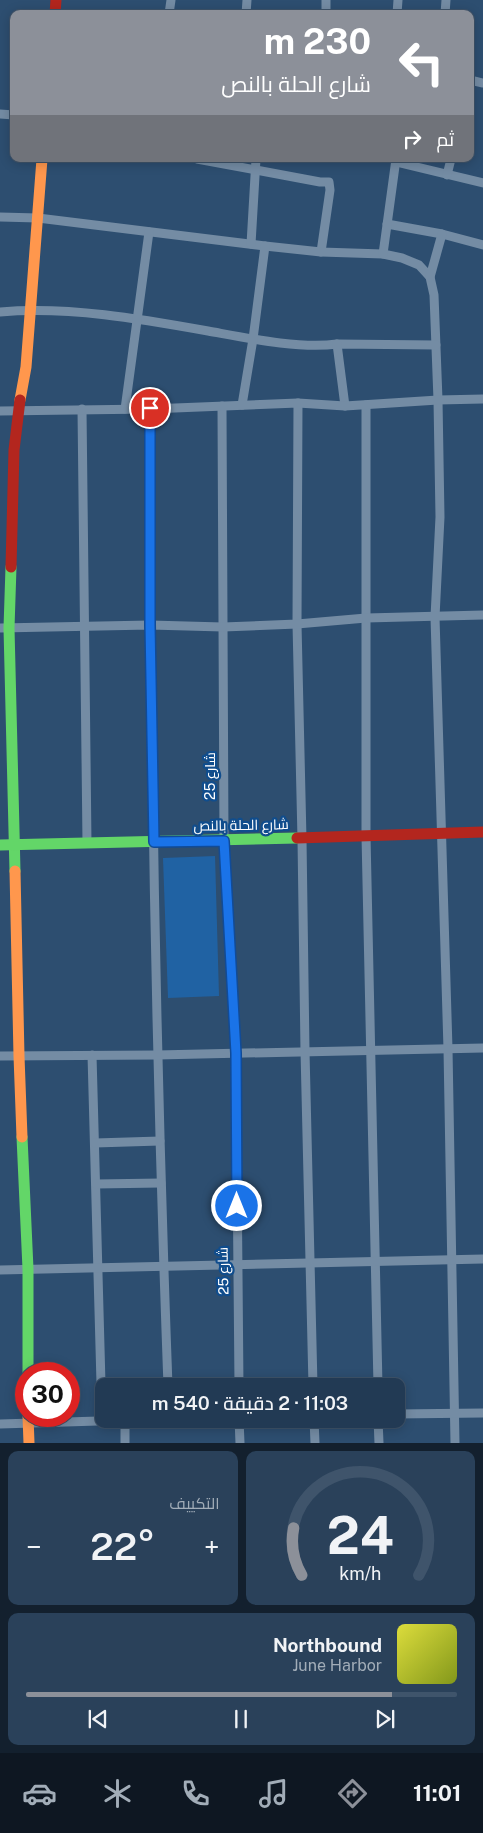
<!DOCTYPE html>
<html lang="ar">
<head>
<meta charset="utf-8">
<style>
  body { margin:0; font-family:"Public Sans",Cairo,sans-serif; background:#2a415a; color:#f1f3f6; direction:rtl; height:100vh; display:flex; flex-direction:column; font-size:19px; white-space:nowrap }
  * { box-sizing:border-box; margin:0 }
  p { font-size:16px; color:#a2adb8 }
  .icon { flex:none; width:28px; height:28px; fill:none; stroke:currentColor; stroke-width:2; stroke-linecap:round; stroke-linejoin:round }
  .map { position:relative; height:1443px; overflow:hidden; direction:ltr }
  .sheet { display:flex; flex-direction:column; gap:8px; padding:8px; background:#13202e; flex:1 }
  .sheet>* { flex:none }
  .banner { position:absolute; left:10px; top:10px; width:464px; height:152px; border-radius:10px; box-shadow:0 2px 12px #0003,0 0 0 1px #3f546b; direction:rtl; background:#8c9099; color:#fff; overflow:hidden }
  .speed { position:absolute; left:15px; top:1362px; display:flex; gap:10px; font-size:25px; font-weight:700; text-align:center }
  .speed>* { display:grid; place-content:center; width:65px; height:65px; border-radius:50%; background:#223a54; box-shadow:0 2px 12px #0003,0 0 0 1px #3f546b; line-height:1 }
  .speed .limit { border:8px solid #d22; background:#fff; color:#111 }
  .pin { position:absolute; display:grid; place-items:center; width:42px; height:42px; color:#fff; margin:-21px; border:2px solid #fff; border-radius:50%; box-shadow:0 1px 5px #0007 }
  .me { position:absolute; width:55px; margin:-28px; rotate:0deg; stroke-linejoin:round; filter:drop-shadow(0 0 4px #0008) }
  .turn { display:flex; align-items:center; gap:18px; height:105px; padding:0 20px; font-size:22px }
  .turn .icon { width:65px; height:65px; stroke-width:2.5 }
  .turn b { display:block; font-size:35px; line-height:42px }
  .then { display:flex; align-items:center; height:48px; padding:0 20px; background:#0003; gap:10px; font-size:19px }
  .big { font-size:38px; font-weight:600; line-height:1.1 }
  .sheet .widget { flex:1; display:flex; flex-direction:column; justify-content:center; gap:8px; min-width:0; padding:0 18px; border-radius:10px; background:#2a415a }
  .sheet .dial { align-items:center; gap:0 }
  .dial svg { height:130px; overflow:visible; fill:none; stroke:#3f546b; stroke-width:7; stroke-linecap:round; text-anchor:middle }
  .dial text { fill:#f1f3f6; stroke:none }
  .song { display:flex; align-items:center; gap:15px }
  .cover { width:60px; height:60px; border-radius:8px; background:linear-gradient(135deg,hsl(60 70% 55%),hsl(70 70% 35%)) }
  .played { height:5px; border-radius:2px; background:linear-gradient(90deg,#8c9099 85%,#3f546b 85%) }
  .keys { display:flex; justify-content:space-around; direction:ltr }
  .heat { display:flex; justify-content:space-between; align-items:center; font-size:28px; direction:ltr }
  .sheet .tiles { flex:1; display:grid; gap:8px; grid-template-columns:1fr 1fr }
  .widget:last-child { grid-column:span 2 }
  .trip { position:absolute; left:95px; top:1378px; width:310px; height:50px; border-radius:10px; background:#223a54; box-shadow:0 2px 12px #0003,0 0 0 1px #3f546b; font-weight:600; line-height:50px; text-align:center; direction:rtl }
  .menu { display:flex; height:80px; justify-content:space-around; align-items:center; background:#0e1722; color:#a2adb8 }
  .menu .icon { width:35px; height:35px }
  .menu .selected { color:#8c9099 }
  .menu b { font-size:22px; color:#f1f3f6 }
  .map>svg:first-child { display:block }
  .green { fill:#2062a3 }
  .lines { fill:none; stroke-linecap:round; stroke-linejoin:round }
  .street { stroke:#748ca4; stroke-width:9 }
  .fast { stroke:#63d668; stroke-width:11 }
  .slow { stroke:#ff974d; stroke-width:11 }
  .jam { stroke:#b3261e; stroke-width:11 }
  .route-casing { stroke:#114b97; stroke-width:12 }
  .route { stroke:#1a73e8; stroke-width:9 }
  .labels { text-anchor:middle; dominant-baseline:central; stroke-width:4.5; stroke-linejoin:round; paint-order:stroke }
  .street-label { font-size:14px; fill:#fff; stroke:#104d8d }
</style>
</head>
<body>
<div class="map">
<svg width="483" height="1443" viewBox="0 0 483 1443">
  <rect width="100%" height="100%" fill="#2d4e70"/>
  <!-- green -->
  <path class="green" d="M215,856L219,996L168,998L163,858Z"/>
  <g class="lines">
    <!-- street -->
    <g class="street">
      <path d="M169,14L171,0"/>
      <path d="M246,14L247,0"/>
      <path d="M326,14V0"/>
      <path d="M397,14L398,0"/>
      <path d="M445,14L446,0"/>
      <path d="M470,80L483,83"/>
      <path d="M0,114L14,115"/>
      <path d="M197,159L320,182H329L330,190L321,252"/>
      <path d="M396,162L483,183"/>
      <path d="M447,175L451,159"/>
      <path d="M0,217L38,218L265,246L321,252L383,254L402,258L419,265L430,277L434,295L438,400L440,517L435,617L448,1049L455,1443"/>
      <path d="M387,224L442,234L483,245"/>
      <path d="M251,244L256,159"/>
      <path d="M383,254L396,159"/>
      <path d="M430,277L442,234"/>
      <path d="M0,312C68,306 141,319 208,331C247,338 299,349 337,344L436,345"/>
      <path d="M337,344L345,406"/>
      <path d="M298,403L297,624L302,839L305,1051L313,1386"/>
      <path d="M242,405L253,339L265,246"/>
      <path d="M366,405V836L378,1386"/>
      <path d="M222,406L224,841L236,1053L239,1386"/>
      <path d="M82,409L87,843"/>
      <path d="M125,409L149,232"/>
      <path d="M150,409C150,735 156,1060 168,1386"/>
      <path d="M0,411L150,409L298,403L345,406L438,400L483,399"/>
      <path d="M0,628L150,625L223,627L297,624L366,618L483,615"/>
      <path d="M92,1055L102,1420"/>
      <path d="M0,1056L157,1055L483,1048"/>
      <path d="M95,1143L160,1141"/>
      <path d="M96,1184L161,1183"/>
      <path d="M0,1270L483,1259"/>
      <path d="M396,1414L483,1413"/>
      <path d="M239,1419L240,1443"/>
      <path d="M314,1419L315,1443"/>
      <path d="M378,1419L379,1443"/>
      <path d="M125,1420V1443"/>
      <path d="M0,1424L164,1419"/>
    </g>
    <!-- fast -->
    <g class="fast">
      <path d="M11,567L9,628L15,871"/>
      <path d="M0,845L297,838"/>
      <path d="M22,1137L28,1269V1374"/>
    </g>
    <!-- slow -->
    <g class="slow">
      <path d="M20,400L26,367L42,159"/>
      <path d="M15,871L19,1056L22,1137"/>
      <path d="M28,1416L29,1443"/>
    </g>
    <!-- jam -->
    <g class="jam">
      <path d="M55,14L56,0"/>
      <path d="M11,567L14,450L20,400"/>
      <path d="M297,838L483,832"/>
    </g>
  </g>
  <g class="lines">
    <!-- route casing -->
    <g class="route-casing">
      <path id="route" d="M150,408V625L154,842L224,841L236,1053L237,1206"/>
    </g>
    <!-- route -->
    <use href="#route" class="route"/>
  </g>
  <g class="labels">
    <!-- street labels -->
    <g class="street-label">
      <text transform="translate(210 776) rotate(-90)">شارع 25</text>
      <text transform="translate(241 825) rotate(-1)">شارع الحلة بالنص</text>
      <text transform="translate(223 1271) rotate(-91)">شارع 25</text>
    </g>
  </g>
</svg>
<div class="speed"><div class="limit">30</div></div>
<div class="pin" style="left:150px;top:408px;background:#d93025"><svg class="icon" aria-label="arrive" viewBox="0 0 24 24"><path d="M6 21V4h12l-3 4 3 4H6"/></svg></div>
<svg class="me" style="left:237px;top:1206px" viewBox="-20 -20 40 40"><circle r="17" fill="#1a73e8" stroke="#fff" stroke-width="3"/><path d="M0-11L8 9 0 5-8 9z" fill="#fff"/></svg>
<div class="trip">11:03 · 2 دقيقة · 540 m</div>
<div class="banner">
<div class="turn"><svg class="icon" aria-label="left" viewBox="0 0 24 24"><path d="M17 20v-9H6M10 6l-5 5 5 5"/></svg><div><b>230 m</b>شارع الحلة بالنص</div></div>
<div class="then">ثم<svg class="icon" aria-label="right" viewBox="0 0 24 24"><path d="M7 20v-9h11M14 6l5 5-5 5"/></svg></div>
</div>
</div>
<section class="sheet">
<div class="tiles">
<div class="widget dial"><svg viewBox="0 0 100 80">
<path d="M14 69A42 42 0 1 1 86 69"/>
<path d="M14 69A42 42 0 0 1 9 40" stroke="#8c9099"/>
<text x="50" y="56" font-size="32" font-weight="700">24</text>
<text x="50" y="72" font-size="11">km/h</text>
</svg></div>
<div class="widget"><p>التكييف</p>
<div class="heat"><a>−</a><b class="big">22°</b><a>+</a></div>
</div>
<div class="widget">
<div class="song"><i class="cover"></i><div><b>Northbound</b><p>June Harbor</p></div></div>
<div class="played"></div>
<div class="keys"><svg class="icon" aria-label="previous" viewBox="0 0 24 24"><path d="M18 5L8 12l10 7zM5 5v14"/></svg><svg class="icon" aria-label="pause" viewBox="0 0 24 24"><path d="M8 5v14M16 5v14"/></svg><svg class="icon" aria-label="next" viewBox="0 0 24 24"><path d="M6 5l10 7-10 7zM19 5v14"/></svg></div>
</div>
</div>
</section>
<nav class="menu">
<b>11:01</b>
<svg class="icon selected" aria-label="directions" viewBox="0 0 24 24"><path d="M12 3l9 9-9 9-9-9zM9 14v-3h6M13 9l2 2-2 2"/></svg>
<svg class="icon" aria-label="music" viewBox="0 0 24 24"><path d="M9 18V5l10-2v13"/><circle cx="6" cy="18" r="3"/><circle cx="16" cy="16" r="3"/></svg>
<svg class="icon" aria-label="phone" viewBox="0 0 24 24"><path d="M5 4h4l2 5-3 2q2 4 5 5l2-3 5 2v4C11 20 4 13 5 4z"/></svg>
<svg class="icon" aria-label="climate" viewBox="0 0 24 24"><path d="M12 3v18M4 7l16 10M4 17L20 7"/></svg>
<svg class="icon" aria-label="car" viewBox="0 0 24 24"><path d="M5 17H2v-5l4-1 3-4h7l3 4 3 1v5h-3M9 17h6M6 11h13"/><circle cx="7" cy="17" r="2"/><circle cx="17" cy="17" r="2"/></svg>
</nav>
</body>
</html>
